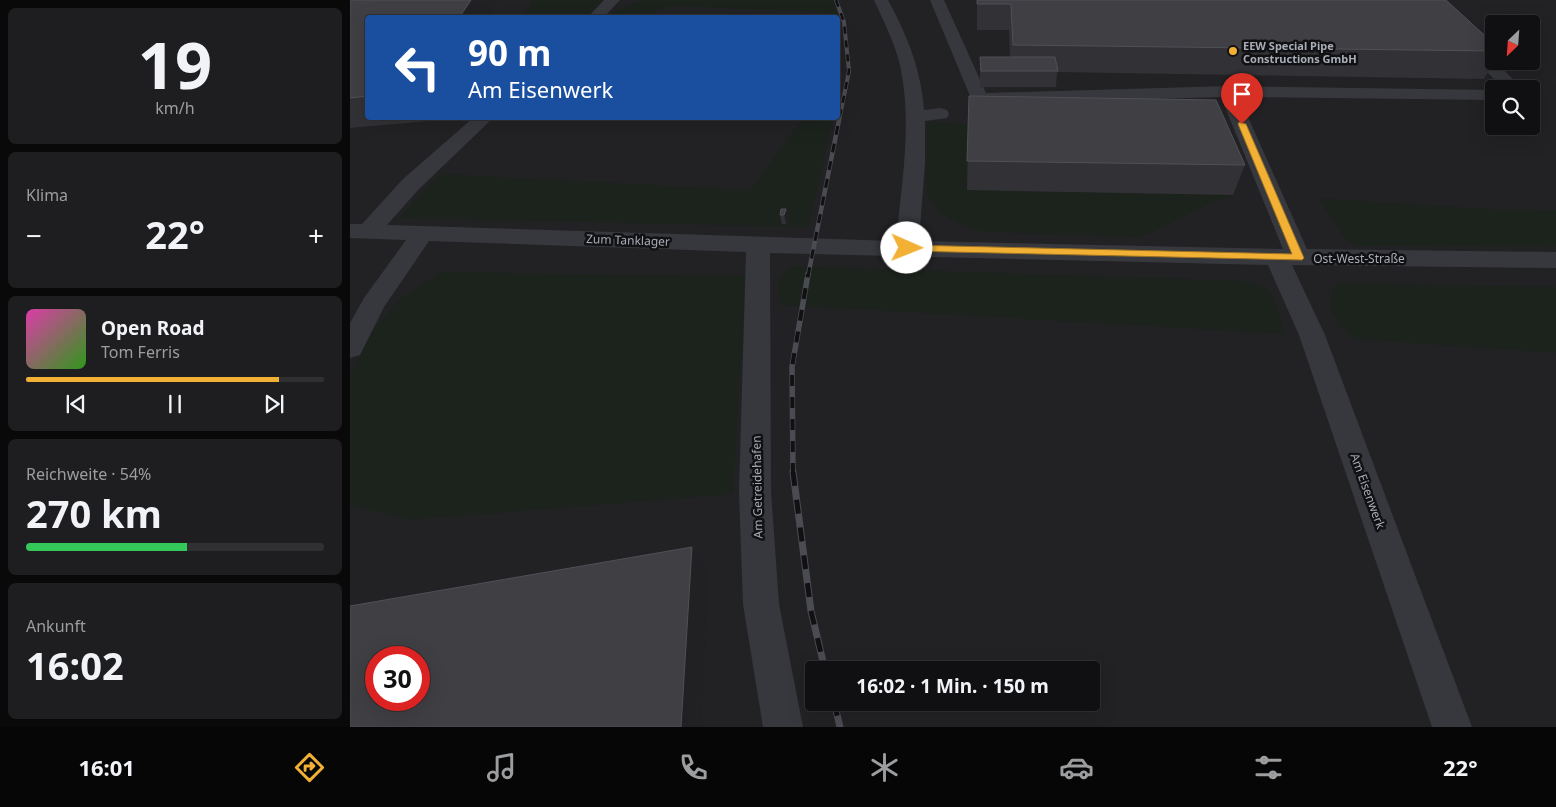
<!DOCTYPE html>
<html lang="de">
<head>
<meta charset="utf-8">
<style>
  body { margin:0; font-family:"Noto Sans",sans-serif; background:#1e1e20; color:#f1f3f6; height:100vh; display:flex; flex-direction:column; font-size:19px; white-space:nowrap }
  * { box-sizing:border-box; margin:0 }
  p { font-size:16px; color:#9c9d9f }
  .icon { flex:none; width:28px; height:28px; fill:none; stroke:currentColor; stroke-width:2; stroke-linecap:round; stroke-linejoin:round }
  .map { position:relative; flex:1; overflow:hidden }
  .panel { display:flex; flex-direction:column; gap:8px; padding:8px; background:#09090a; width:350px }
  .panel>* { flex:none }
  .guide { position:absolute; left:15px; top:15px; width:475px; height:105px; border-radius:5px; box-shadow:0 5px 20px #0002,0 0 0 1px #303032; background:#1a4fa0; color:#fff; overflow:hidden }
  .needle { width:32px; rotate:205deg }
  .fabs { position:absolute; left:1135px; top:15px; display:grid; gap:10px }
  .fabs a { display:grid; place-items:center; width:55px; height:55px; border-radius:5px; background:#101012; box-shadow:0 5px 20px #0002,0 0 0 1px #303032; font-size:25px }
  .speed { position:absolute; left:15px; top:646px; display:flex; gap:10px; font-size:25px; font-weight:700; text-align:center }
  .speed>* { display:grid; place-content:center; width:65px; height:65px; border-radius:50%; background:#101012; box-shadow:0 5px 20px #0002,0 0 0 1px #303032; line-height:1 }
  .speed .limit { border:8px solid #d22; background:#fff; color:#111 }
  .pin { position:absolute; display:grid; place-items:center; width:42px; height:42px; color:#fff; margin:-51px -21px; border-radius:50% 50% 50% 0; rotate:-45deg; box-shadow:0 0 5px #0007 }
  .pin .icon { rotate:45deg }
  .me { position:absolute; width:55px; margin:-28px; rotate:91deg; stroke-linejoin:round; filter:drop-shadow(0 0 4px #0008) }
  .turn { display:flex; align-items:center; gap:18px; height:105px; padding:0 20px; font-size:22px }
  .turn .icon { width:65px; height:65px; stroke-width:2.5 }
  .turn b { display:block; font-size:35px; line-height:42px }
  .big { font-size:38px; font-weight:700; line-height:1.1 }
  .panel .tile { flex:1; display:flex; flex-direction:column; justify-content:center; gap:8px; min-width:0; padding:0 18px; border-radius:8px; background:#1e1e20 }
  .panel .dial { align-items:center; gap:0 }
  .dial b { font-size:65px; line-height:1 }
  .song { display:flex; align-items:center; gap:15px }
  .cover { width:60px; height:60px; border-radius:8px; background:linear-gradient(135deg,hsl(320 70% 55%),hsl(110 70% 35%)) }
  .played { height:5px; border-radius:2px; background:linear-gradient(90deg,#f2b134 85%,#303032 85%) }
  .keys { display:flex; justify-content:space-around; direction:ltr }
  .heat { display:flex; justify-content:space-between; align-items:center; font-size:28px; direction:ltr }
  .charge { height:8px; border-radius:4px; background:linear-gradient(90deg,#34c759 54%,#303032 0) }
  .trip { position:absolute; left:455px; top:661px; width:295px; height:50px; border-radius:5px; background:#101012; box-shadow:0 5px 20px #0002,0 0 0 1px #303032; font-weight:700; line-height:50px; text-align:center }
  .dock { display:flex; height:80px; justify-content:space-around; align-items:center; background:#060607; color:#9c9d9f }
  .dock .icon { width:35px; height:35px }
  .dock .current { color:#f2b134 }
  .dock b { font-size:22px; color:#f1f3f6 }
  main { display:flex; flex:1; min-height:0 }
  .map>svg:first-child { display:block }
  .built { fill:#222225; fill-rule:evenodd }
  .green { fill:#1c231d }
  .lines { fill:none; stroke-linecap:round; stroke-linejoin:round }
  .minor { fill:#37383d; fill-rule:evenodd }
  .rail-far3-casing { stroke:#4a4c52; stroke-width:4 }
  .rail-far2-casing { stroke:#4a4c52; stroke-width:4.5 }
  .rail-far1-casing { stroke:#4a4c52; stroke-width:5.5 }
  .rail-casing { stroke:#4a4c52; stroke-width:7 }
  .rail-far3 { stroke:#111113; stroke-width:2.5; stroke-dasharray:7; stroke-linecap:butt }
  .rail-far2 { stroke:#111113; stroke-width:3; stroke-dasharray:9; stroke-linecap:butt }
  .rail-far1 { stroke:#111113; stroke-width:4; stroke-dasharray:11; stroke-linecap:butt }
  .rail { stroke:#111113; stroke-width:5; stroke-dasharray:14; stroke-linecap:butt }
  .wall { fill:#323236 }
  .shaded-wall { fill:#212124 }
  .building { fill:#3f3f44; stroke:#4f5156; fill-rule:evenodd }
  .route { fill:#f2b134; stroke:#9d7322 }
  .poi-dot { fill:#f2b134; stroke:#111113; stroke-width:2 }
  .labels { text-anchor:middle; dominant-baseline:central; stroke-width:5; stroke-linejoin:round; paint-order:stroke }
  .far-poi-label { font-size:11px; font-weight:bold; fill:#a8adb8; stroke:#111113; text-anchor:start }
  .street-label { font-size:12px; fill:#a8adb8; stroke:#111113 }
</style>
</head>
<body>
<main>
<section class="panel">
<div class="tile dial"><b>19</b><p>km/h</p></div>
<div class="tile"><p>Klima</p>
<div class="heat"><a>−</a><b class="big">22°</b><a>+</a></div>
</div>
<div class="tile">
<div class="song"><i class="cover"></i><div><b>Open Road</b><p>Tom Ferris</p></div></div>
<div class="played"></div>
<div class="keys"><svg class="icon" aria-label="previous" viewBox="0 0 24 24"><path d="M18 5L8 12l10 7zM5 5v14"/></svg><svg class="icon" aria-label="pause" viewBox="0 0 24 24"><path d="M8 5v14M16 5v14"/></svg><svg class="icon" aria-label="next" viewBox="0 0 24 24"><path d="M6 5l10 7-10 7zM19 5v14"/></svg></div>
</div>
<div class="tile"><p>Reichweite · 54%</p><b class="big">270 km</b><div class="charge"></div></div>
<div class="tile"><p>Ankunft</p><b class="big">16:02</b></div>
</section>
<div class="map">
<svg width="1206" height="727" viewBox="0 0 1206 727">
  <rect width="100%" height="100%" fill="#161618"/>
  <!-- built -->
  <path class="built" d="M0,0H1206V727H0ZM18,18H488V118H18ZM1144,24H1181V61H1144ZM1144,89H1181V126H1144ZM26,658H69V700H26ZM464,670H741V702H464Z"/>
  <!-- green -->
  <g class="green">
    <path d="M182,0H255L236,17L173,18Z"/>
    <path d="M294,0H483C494,32 495,62 488,95V18L477,17L476,12L319,6L291,17H257L262,12Z"/>
    <path d="M453,118H483L459,227L49,218L90,174L401,190Z"/>
    <path d="M577,121L618,125L617,190L883,195L861,203L801,233L787,237L634,232L606,222L591,213L581,202L576,189Z"/>
    <path d="M968,198L1136,209L1206,210V247L1010,246L996,240Z"/>
    <path d="M441,266L894,281L915,287L923,297L935,334L432,305L429,300L428,280Z"/>
    <path d="M90,272L396,276L383,494L60,520L0,505V376L19,336L50,299Z"/>
    <path d="M993,283L1206,287V353L1005,339L991,327L979,305L983,287Z"/>
  </g>
  <g class="lines">
    <!-- minor -->
    <g class="minor">
      <path d="M254,0H270L253,18H237Z"/>
      <path d="M524,0H538C557,35 571,69 574,110L590,108L597,110L599,114L597,118L575,121V163L569,241L933,249L871,97L629,104L623,103L580,0H594L636,93L878,86L1144,90V100L889,97L957,249L1206,252V268L942,265L975,335L1122,727H1082L949,335L918,265L420,253L421,492L429,604L453,727H413L393,604L389,492L396,252L79,241L34,307L10,355L0,358V323L14,298L56,240L0,238V224H12L53,179L123,118H143L69,189L37,225L546,241C552,181 563,119 549,61C543,39 533,20 524,0Z"/>
      <path d="M1066,0H1082L1173,89H1154Z"/>
    </g>
    <!-- rail-far3 casing -->
    <g class="rail-far3-casing">
      <path id="rail-far3" d="M486,0L494,22L499,71L489,121"/>
    </g>
    <!-- rail-far2 casing -->
    <g class="rail-far2-casing">
      <path id="rail-far2" d="M458,276L489,120"/>
    </g>
    <!-- rail-far1 casing -->
    <g class="rail-far1-casing">
      <path id="rail-far1" d="M443,474L442,367L458,274"/>
    </g>
    <!-- rail casing -->
    <g class="rail-casing">
      <g id="rail">
        <path d="M443,472L461,611L475,670"/>
        <path d="M484,702L490,727"/>
      </g>
    </g>
    <!-- rail-far3 -->
    <use href="#rail-far3" class="rail-far3"/>
    <!-- rail-far2 -->
    <use href="#rail-far2" class="rail-far2"/>
    <!-- rail-far1 -->
    <use href="#rail-far1" class="rail-far1"/>
    <!-- rail -->
    <use href="#rail" class="rail"/>
  </g>
  <!-- wall -->
  <g class="wall">
    <path d="M0,0H150L139,18H18V118H81L79,121L0,128Z"/>
    <path d="M627,0L1144,44V61H1145L1134,79L707,72L706,87H630V57H660L659,30H627Z"/>
    <path d="M619,96L895,165L883,195L617,190Z"/>
    <path d="M436,209L438,218L436,224H432L430,215Z"/>
  </g>
  <!-- shaded-wall -->
  <g class="shaded-wall">
    <path d="M121,0H150L139,18H109Z"/>
    <path d="M436,209L438,218L436,224L434,215Z"/>
    <path d="M342,547L358,570L351,727H331Z"/>
  </g>
  <!-- building -->
  <g class="building">
    <path d="M0,0H121L109,18H18V96L0,98Z"/>
    <path d="M627,0H1096L1144,44V51L663,45L661,4H627Z"/>
    <path d="M630,57H705L708,71H631Z"/>
    <path d="M619,96L866,100L895,165L617,161Z"/>
    <path d="M431,209H436L434,215H430Z"/>
    <path d="M342,547L331,727H0V606ZM26,658H69V700H26Z"/>
  </g>
  <!-- route -->
  <path class="route" d="M889,122L896,124L954,258L952,260L557,251L552,248L557,245L942,254L888,124Z"/>
  <!-- markers -->
  <circle class="poi-dot" cx="883" cy="51" r="5"/>
  <g class="labels">
    <!-- far-poi labels -->
    <g class="far-poi-label">
      <text x="893" y="45">EEW Special Pipe<tspan x="893" dy="13">Constructions GmbH</tspan></text>
    </g>
    <!-- street labels -->
    <g class="street-label">
      <text transform="translate(278 240) rotate(2)">Zum Tanklager</text>
      <text x="1009" y="258">Ost-West-Straße</text>
      <text transform="translate(407 487) rotate(-91)">Am Getreidehafen</text>
      <text transform="translate(1018 491) rotate(70)">Am Eisenwerk</text>
    </g>
  </g>
</svg>
<div class="fabs">
<a><svg class="needle" viewBox="-14 -14 28 28"><path d="M0-13l5 13h-10z" fill="#e53935"/><path d="M0 13l5-13h-10z" fill="#9c9d9f"/></svg></a>
<a><svg class="icon" aria-label="search" viewBox="0 0 24 24"><circle cx="10" cy="10" r="6"/><path d="M15 15l6 6"/></svg></a>
</div>
<div class="speed"><div class="limit">30</div></div>
<div class="pin" style="left:892px;top:124px;background:#d93025"><svg class="icon" aria-label="arrive" viewBox="0 0 24 24"><path d="M6 21V4h12l-3 4 3 4H6"/></svg></div>
<svg class="me" style="left:557px;top:248px" viewBox="-20 -20 40 40"><circle r="19" fill="#fff"/><path d="M0-13L10 11 0 6-10 11z" fill="#f2b134"/></svg>
<div class="trip">16:02 · 1 Min. · 150 m</div>
<div class="guide">
<div class="turn"><svg class="icon" aria-label="left" viewBox="0 0 24 24"><path d="M17 20v-9H6M10 6l-5 5 5 5"/></svg><div><b>90 m</b>Am Eisenwerk</div></div>
</div>
</div>
</main>
<nav class="dock">
<b>16:01</b>
<svg class="icon current" aria-label="directions" viewBox="0 0 24 24"><path d="M12 3l9 9-9 9-9-9zM9 14v-3h6M13 9l2 2-2 2"/></svg>
<svg class="icon" aria-label="music" viewBox="0 0 24 24"><path d="M9 18V5l10-2v13"/><circle cx="6" cy="18" r="3"/><circle cx="16" cy="16" r="3"/></svg>
<svg class="icon" aria-label="phone" viewBox="0 0 24 24"><path d="M5 4h4l2 5-3 2q2 4 5 5l2-3 5 2v4C11 20 4 13 5 4z"/></svg>
<svg class="icon" aria-label="climate" viewBox="0 0 24 24"><path d="M12 3v18M4 7l16 10M4 17L20 7"/></svg>
<svg class="icon" aria-label="car" viewBox="0 0 24 24"><path d="M5 17H2v-5l4-1 3-4h7l3 4 3 1v5h-3M9 17h6M6 11h13"/><circle cx="7" cy="17" r="2"/><circle cx="17" cy="17" r="2"/></svg>
<svg class="icon" aria-label="filters" viewBox="0 0 24 24"><path d="M4 7h16M4 17h16"/><circle cx="9" cy="7" r="2"/><circle cx="15" cy="17" r="2"/></svg>
<b>22°</b>
</nav>
</body>
</html>
